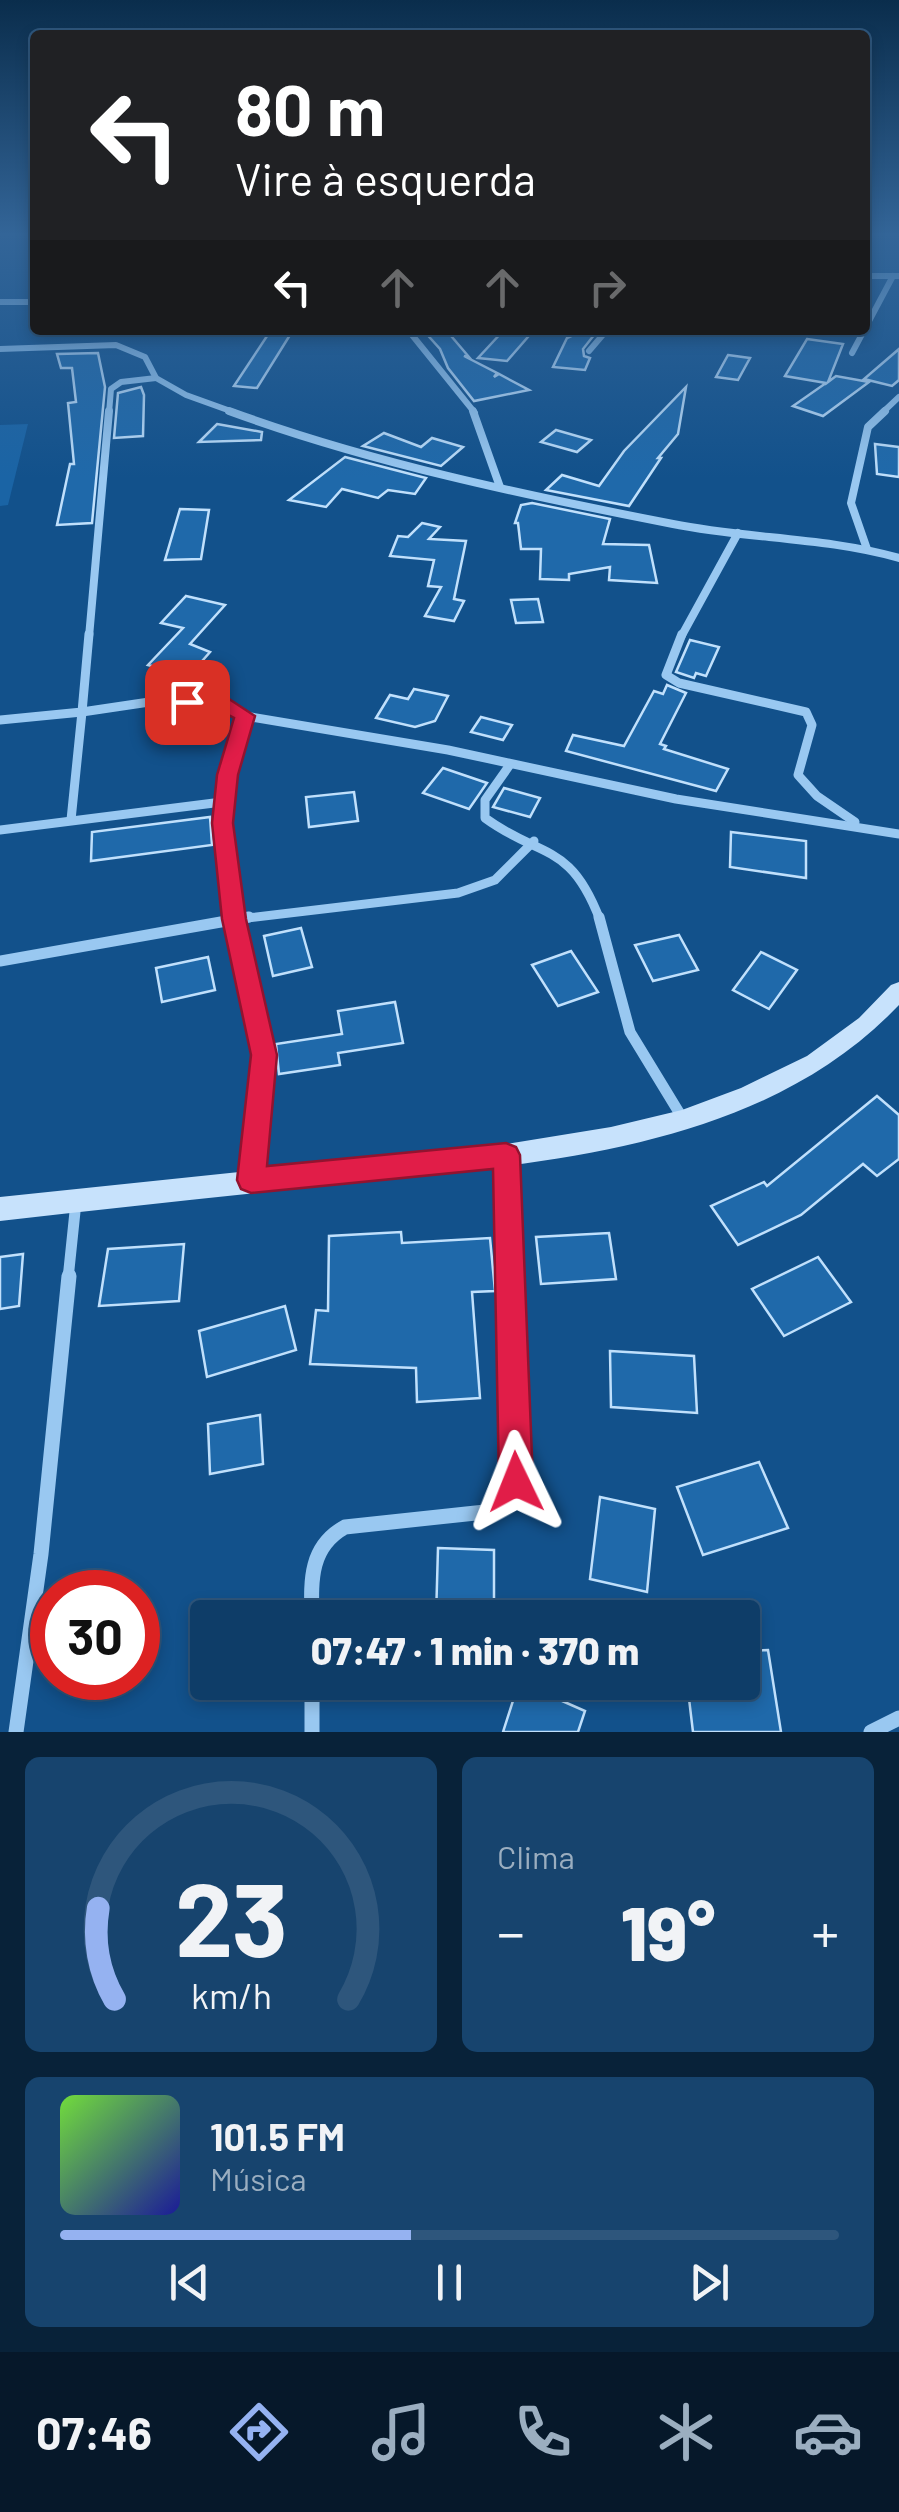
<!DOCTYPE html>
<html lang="pt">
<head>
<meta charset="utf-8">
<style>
  body { margin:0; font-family:Barlow,sans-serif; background:#17446e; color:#f1f3f6; height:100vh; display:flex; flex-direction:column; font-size:38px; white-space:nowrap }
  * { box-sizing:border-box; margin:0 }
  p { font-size:32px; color:#9baec0 }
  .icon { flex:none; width:55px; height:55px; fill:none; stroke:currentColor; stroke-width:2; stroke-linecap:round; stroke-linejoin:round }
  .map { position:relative; height:1732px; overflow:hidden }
  .details { display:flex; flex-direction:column; gap:25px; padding:25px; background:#082239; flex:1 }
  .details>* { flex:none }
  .top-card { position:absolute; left:30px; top:30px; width:840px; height:305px; border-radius:10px; box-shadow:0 5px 15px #0003,0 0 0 2px #2e567c; background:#202124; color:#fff; overflow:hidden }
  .speed { position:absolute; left:30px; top:1570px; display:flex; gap:20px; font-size:50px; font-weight:700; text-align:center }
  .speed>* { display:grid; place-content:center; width:130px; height:130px; border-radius:50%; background:#0e3d68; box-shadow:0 5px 15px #0003,0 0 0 2px #2e567c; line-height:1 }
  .speed .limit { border:15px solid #d22; background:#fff; color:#111 }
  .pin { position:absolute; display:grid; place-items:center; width:85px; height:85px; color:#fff; margin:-42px; border-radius:20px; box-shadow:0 5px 15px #0006 }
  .me { position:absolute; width:110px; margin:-55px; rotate:358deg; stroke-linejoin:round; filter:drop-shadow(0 0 8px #0008) }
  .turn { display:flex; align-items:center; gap:35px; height:210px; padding:0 40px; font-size:45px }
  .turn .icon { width:130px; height:130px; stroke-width:2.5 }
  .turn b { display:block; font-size:70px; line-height:85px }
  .lanes { display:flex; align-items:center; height:95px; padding:0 40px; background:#0003; justify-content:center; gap:50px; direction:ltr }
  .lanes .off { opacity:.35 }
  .big { font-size:75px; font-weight:800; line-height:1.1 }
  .details .widget { flex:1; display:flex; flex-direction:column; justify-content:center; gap:15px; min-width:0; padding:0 35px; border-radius:15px; background:#17446e }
  .details .dial { align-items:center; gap:0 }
  .dial svg { height:260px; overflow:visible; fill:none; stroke:#2e567c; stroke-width:7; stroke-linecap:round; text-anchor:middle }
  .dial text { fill:#f1f3f6; stroke:none }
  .song { display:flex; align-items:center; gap:30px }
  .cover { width:120px; height:120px; border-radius:15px; background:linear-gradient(135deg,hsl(100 70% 55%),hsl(240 70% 35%)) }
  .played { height:10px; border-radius:5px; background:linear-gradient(90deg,#95b2f1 45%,#2e567c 45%) }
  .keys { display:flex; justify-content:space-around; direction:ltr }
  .heat { display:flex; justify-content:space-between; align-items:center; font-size:55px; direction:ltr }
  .details .tiles { flex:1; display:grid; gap:25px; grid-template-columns:1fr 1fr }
  .widget:last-child { grid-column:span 2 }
  .trip { position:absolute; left:190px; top:1600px; width:570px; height:100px; border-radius:10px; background:#0e3d68; box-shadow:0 5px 15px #0003,0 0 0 2px #2e567c; font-weight:800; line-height:100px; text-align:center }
  .menu { display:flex; height:160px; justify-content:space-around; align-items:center; background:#06182a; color:#9baec0 }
  .menu .icon { width:70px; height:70px }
  .menu .on { color:#95b2f1 }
  .menu b { font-size:45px; color:#f1f3f6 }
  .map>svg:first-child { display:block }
  .green { fill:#1a64a5 }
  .building { fill:#1f69aa; stroke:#c0e0fc; stroke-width:2.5 }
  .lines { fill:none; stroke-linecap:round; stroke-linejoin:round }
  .street-far4 { stroke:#99c8f1; stroke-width:6 }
  .street-far3 { stroke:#99c8f1; stroke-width:8 }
  .street-far2 { stroke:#99c8f1; stroke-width:9 }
  .street-far1 { stroke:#99c8f1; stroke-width:11 }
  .street { stroke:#99c8f1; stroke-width:15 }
  .secondary { fill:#c7e2fc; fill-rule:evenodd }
  .route { fill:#e11d48; stroke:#92132f; stroke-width:2.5 }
</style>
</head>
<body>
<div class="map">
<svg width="899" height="1732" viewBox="0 0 899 1732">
  <rect width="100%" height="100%" fill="#12518b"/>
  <!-- green -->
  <path class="green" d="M28,424L8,505L0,506V425Z"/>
  <!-- building -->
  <g class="building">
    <path d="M423,330H446L469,357L464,356L497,373L494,377L499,374L529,390L474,401L448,368L440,349Z"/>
    <path d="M504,330H534L507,361L478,358Z"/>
    <path d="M584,330H598L583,349L584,356L590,358L585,370L553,367L567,338Z"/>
    <path d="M269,333L290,335L257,388L234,386Z"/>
    <path d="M807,339L843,344L828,382L836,376L869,382L823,416L793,406L826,383L785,376Z"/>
    <path d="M899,349V380L892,386L864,379Z"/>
    <path d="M98,353L105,387L92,523L57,525L70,464H74L68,403L76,402L72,368H61L57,354Z"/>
    <path d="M728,355L750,358L738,380L716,377Z"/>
    <path d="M141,387L144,395L143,436L114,438L118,393Z"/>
    <path d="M686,387L678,434L658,458H661L629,506L546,490L562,475L599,486L624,451Z"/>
    <path d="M217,424L262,432L261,440L199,442Z"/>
    <path d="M556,430L591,440L577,452L541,442Z"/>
    <path d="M384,433L421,447L432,438L463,447L441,466L363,446Z"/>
    <path d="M875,444L899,447V477L877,474Z"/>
    <path d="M345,457L391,469L426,478L415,494L388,490L378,498L342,489L326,507L289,500Z"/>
    <path d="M532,503L610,519L603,544L649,545L657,583L609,580L610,567L569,574V580L540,579L541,549H521L518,523H515L521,505Z"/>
    <path d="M180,509L209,510L201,559L165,560Z"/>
    <path d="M422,523L440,527L429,539L466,541L454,599L464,601L454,621L425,616L441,587L428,586L434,560L390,556L398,536L408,537Z"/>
    <path d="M186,596L225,605L190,644L210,652L189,676L148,665L183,628L161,623Z"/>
    <path d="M538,599L543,622L516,623L511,600Z"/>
    <path d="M690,640L719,647L706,676L696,673L694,678L676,672Z"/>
    <path d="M667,685L686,693L660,744L666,746L664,749L728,769L716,791L566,751L573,735L624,746L654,691L663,694Z"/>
    <path d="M414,689L448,696L435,721L415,727L376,718L390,695L408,699Z"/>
    <path d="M481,717L512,725L503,740L471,732Z"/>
    <path d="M443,768L487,783L469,809L423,793Z"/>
    <path d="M504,788L540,798L530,817L493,807Z"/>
    <path d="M354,792L358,821L309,827L306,797Z"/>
    <path d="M210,817L212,845L91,861L92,832Z"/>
    <path d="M731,832L806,841V878L730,867Z"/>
    <path d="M301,928L312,967L273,976L264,936Z"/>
    <path d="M679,935L698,970L653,981L635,945Z"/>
    <path d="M571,951L598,992L558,1006L532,965Z"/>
    <path d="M761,952L797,970L769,1009L733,990Z"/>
    <path d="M208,957L215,990L162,1002L156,968Z"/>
    <path d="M395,1002L403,1043L338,1053L340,1065L279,1074L276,1044L342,1034L338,1011Z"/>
    <path d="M877,1096L899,1115V1159L877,1176L863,1164L801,1215L738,1245L711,1206L764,1182L767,1186Z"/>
    <path d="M401,1232L402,1243L490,1238L495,1291L472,1292L480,1398L417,1402L416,1368L310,1364L316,1310L328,1311L329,1236Z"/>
    <path d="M609,1233L616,1279L541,1284L536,1237Z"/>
    <path d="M184,1244L179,1301L99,1306L108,1249Z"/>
    <path d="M23,1254L19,1306L0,1309V1257Z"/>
    <path d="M818,1257L851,1302L784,1336L752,1289Z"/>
    <path d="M285,1306L296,1350L207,1377L199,1331Z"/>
    <path d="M610,1351L694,1356L697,1413L611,1407Z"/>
    <path d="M260,1415L263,1464L210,1474L208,1424Z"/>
    <path d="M759,1462L788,1528L703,1555L677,1487Z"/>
    <path d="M600,1497L655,1509L647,1592L590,1579Z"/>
    <path d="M438,1548L494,1550V1618H436Z"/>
    <path d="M768,1650L781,1732H693L687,1682H742V1651Z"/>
    <path d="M519,1682L585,1711L578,1732H503Z"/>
  </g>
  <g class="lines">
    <!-- street-far4 -->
    <g class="street-far4">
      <path d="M865,276H899"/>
      <path d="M0,302H35"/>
      <path d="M408,330L475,413"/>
      <path d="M0,349L116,345L145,357L156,378L186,395L236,413"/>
      <path d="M589,351L607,330"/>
      <path d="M852,353L893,276"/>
      <path d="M109,413L111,389L121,382L156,378"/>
      <path d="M882,413L899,397"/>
    </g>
    <!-- street-far3 -->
    <g class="street-far3">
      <path d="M229,411C371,463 524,495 673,524C747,539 825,537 899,558"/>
      <path d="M473,411L500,487"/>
      <path d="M867,549L851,503L868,427L885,411"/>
      <path d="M89,637L109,411"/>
      <path d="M681,637L738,533"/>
    </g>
    <!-- street-far2 -->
    <g class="street-far2">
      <path d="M682,634L666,675L679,683L806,712L812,725L798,775L817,796L855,822"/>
      <path d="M0,720L82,712L89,634"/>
      <path d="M509,766L485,800V818C541,859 570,841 600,920"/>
      <path d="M71,820L82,712L156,701L218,702L245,716L448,750L676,799L899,834"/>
      <path d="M0,830L222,802"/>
      <path d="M230,920L458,893L495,880L534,841"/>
      <path d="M234,920L223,844L222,802L245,716"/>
    </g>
    <!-- street-far1 -->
    <g class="street-far1">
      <path d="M234,917L264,1055L251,1180"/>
      <path d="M599,917L630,1032L683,1119"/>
      <path d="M0,961L249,917"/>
      <path d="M506,1155L510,1279"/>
      <path d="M68,1279L76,1202"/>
    </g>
    <!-- street -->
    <g class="street">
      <path d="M312,1618C311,1581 309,1547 345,1527L485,1512C501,1506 509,1497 516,1482L510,1276"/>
      <path d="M312,1682V1732"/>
      <path d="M16,1732L41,1554L69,1276"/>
      <path d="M871,1732L899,1718"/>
    </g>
    <!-- secondary -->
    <path class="secondary" d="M899,982V1005C757,1154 532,1163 340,1184C227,1196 113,1208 0,1221V1197L506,1144L611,1127L682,1110L741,1088L807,1056L859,1018L891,985Z"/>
  </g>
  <!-- sky -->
  <linearGradient id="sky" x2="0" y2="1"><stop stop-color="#0a2d4c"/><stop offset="0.49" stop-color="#336598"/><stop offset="1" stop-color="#336598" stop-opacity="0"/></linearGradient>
  <rect width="899" height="478" fill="url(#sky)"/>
  <!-- route -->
  <path class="route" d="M187,695L226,697L255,716L238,775L233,823L246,919L277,1055L267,1166L506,1143L516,1147L520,1155L533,1482L528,1494L516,1499L504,1494L499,1482L493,1169L251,1193L241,1189L237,1180L251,1055L222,919L212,823L217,775L234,718L215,708L180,706V697Z"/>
</svg>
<div class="speed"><div class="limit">30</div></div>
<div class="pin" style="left:187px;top:702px;background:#d93025"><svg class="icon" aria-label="arrive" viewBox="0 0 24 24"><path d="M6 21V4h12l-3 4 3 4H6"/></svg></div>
<svg class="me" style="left:516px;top:1482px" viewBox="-20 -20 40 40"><path d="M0-17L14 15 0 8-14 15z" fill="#e11d48" stroke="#fff" stroke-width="4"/></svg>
<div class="trip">07:47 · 1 min · 370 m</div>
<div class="top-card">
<div class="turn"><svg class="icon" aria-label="left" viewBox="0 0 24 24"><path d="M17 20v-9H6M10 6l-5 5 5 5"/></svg><div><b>80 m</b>Vire à esquerda</div></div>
<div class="lanes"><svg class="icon" aria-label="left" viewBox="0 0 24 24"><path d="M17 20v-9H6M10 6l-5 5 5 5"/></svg><svg class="icon off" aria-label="ahead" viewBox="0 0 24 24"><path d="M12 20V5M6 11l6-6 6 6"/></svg><svg class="icon off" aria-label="ahead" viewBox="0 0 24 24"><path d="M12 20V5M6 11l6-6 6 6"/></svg><svg class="icon off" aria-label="right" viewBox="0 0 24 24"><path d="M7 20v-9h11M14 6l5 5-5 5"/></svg></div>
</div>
</div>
<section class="details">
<div class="tiles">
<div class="widget dial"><svg viewBox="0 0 100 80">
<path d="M14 69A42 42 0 1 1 86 69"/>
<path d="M14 69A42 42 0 0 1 9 41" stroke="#95b2f1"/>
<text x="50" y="56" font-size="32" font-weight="700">23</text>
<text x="50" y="72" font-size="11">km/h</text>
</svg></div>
<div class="widget"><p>Clima</p>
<div class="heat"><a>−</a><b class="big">19°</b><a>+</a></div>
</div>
<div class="widget">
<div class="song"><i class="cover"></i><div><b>101.5 FM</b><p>Música</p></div></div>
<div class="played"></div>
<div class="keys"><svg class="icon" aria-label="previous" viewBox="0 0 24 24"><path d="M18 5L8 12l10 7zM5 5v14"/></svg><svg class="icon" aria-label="pause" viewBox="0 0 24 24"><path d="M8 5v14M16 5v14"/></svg><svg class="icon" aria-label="next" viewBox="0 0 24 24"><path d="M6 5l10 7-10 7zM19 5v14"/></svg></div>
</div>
</div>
</section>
<nav class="menu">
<b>07:46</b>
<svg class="icon on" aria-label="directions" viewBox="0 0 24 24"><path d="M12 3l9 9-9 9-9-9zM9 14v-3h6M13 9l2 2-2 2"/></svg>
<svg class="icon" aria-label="music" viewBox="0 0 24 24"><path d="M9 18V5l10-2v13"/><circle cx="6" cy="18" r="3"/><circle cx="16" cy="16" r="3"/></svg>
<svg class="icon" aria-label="phone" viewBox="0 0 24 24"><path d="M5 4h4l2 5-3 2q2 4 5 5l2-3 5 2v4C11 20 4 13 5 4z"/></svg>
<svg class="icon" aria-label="climate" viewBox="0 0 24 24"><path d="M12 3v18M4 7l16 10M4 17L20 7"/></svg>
<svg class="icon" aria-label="car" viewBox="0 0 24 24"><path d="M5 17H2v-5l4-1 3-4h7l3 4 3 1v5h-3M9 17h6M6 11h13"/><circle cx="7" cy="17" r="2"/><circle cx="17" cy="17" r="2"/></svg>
</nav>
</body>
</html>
